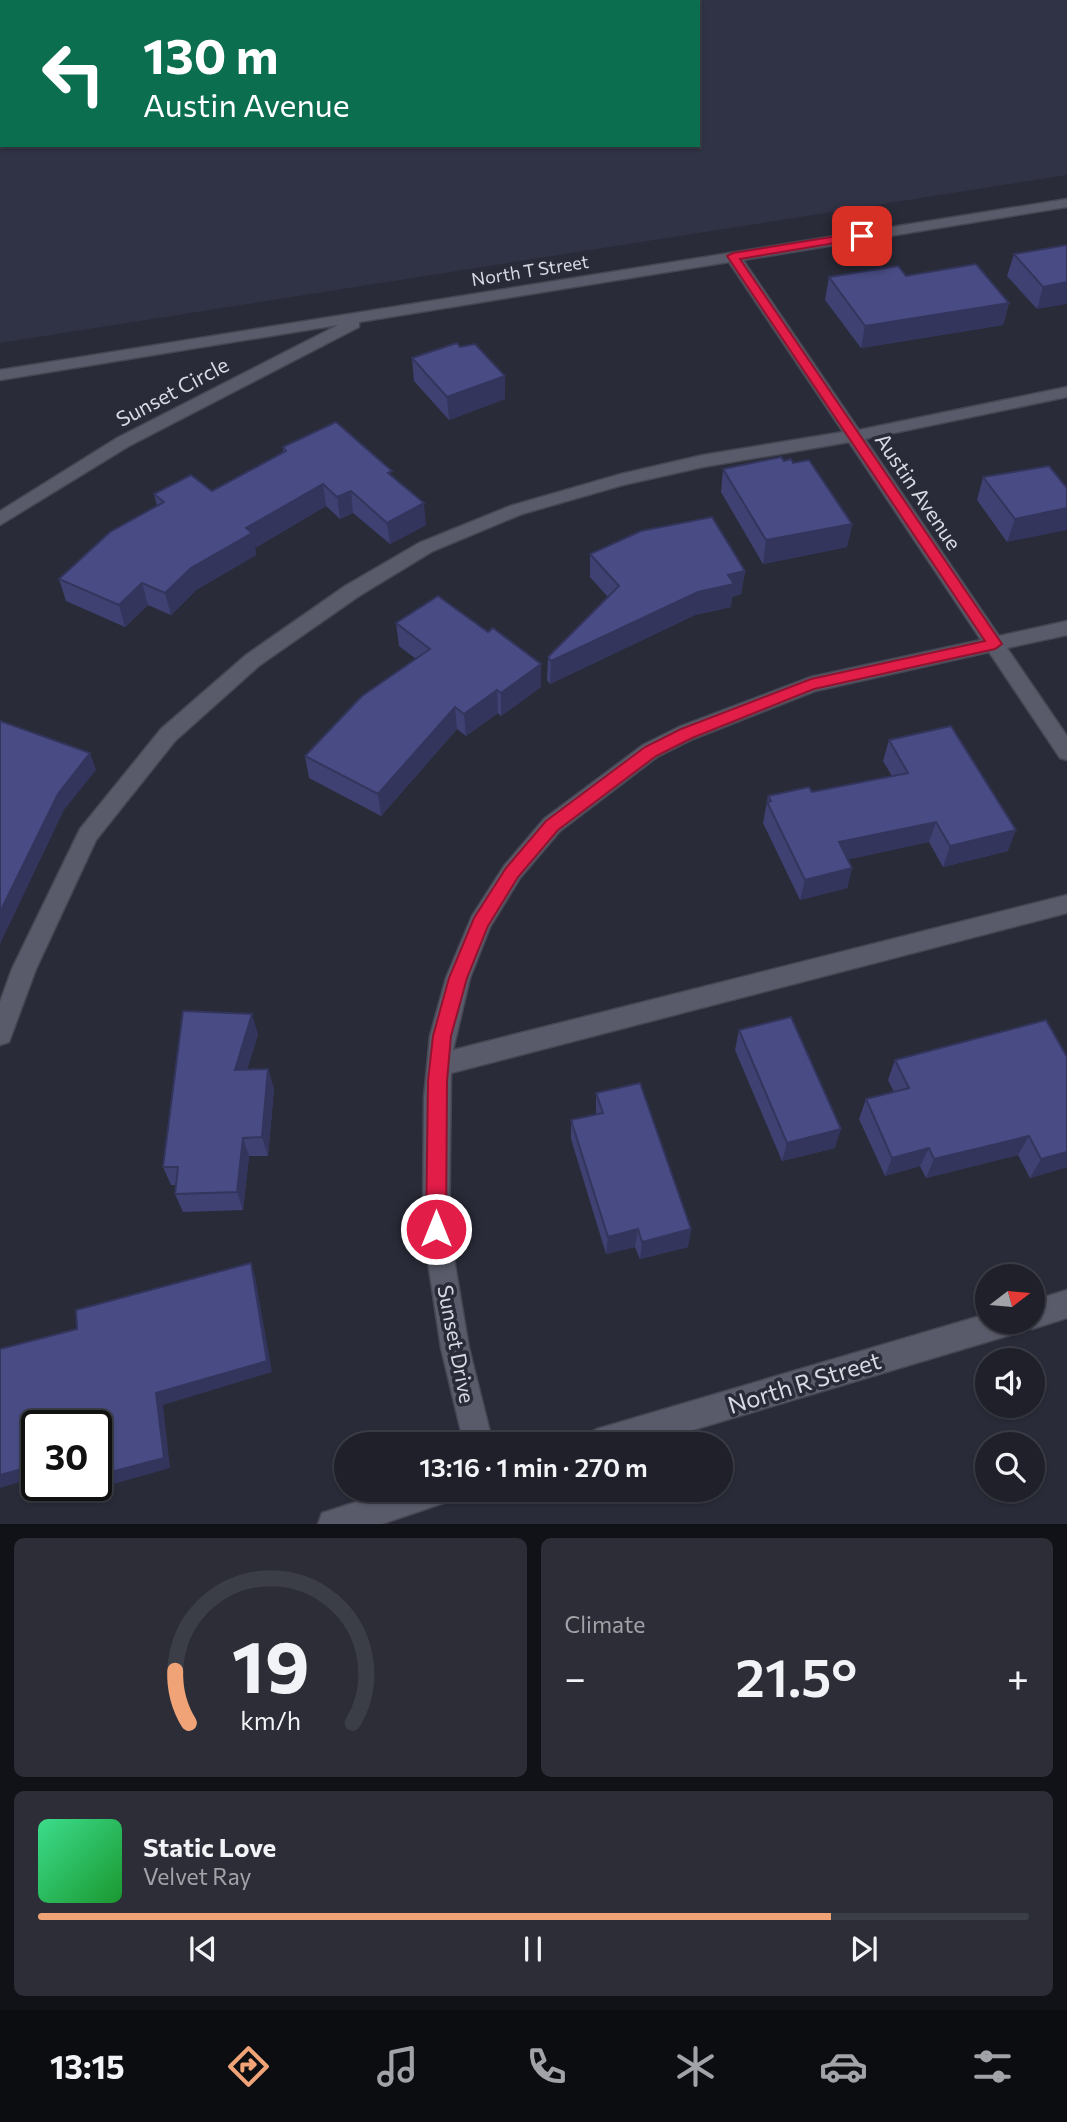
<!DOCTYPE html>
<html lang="en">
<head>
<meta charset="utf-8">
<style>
  body { margin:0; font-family:Commissioner,sans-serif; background:#2c2d36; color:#f1f3f6; height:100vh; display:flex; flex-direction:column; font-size:26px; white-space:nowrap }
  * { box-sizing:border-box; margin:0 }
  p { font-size:23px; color:#a1a3a8 }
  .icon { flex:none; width:38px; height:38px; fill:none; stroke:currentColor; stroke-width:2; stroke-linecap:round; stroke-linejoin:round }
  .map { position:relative; height:1524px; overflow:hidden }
  .panel { display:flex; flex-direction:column; gap:14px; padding:14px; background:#111217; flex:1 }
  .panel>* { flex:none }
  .guide { position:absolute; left:0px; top:0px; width:700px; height:147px; box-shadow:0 2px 5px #0004,0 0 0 2px #3c3e47; background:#0b6e4f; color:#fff; overflow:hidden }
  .needle { width:46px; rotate:74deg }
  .fabs { position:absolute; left:975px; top:1264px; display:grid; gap:14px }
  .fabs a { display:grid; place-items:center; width:70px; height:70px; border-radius:50%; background:#1f202a; box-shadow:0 2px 5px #0004,0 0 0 2px #3c3e47; font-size:35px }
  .speed { position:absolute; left:21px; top:1410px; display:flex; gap:14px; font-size:35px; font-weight:700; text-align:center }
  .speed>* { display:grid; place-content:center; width:91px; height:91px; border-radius:50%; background:#1f202a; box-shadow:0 2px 5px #0004,0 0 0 2px #3c3e47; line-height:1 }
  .speed .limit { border:4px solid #111; border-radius:10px; background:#fff; color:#111 }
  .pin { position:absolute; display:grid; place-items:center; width:60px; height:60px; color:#fff; margin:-30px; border-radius:14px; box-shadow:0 4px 10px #0006 }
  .me { position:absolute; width:77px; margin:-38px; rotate:0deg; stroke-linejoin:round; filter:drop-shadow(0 0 5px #0008) }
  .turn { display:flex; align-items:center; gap:24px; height:147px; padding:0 28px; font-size:32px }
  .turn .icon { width:91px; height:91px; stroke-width:2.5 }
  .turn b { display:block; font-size:49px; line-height:60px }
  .big { font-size:52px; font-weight:600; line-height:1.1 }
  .panel .card { flex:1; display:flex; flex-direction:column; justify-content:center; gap:10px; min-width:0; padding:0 24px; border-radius:10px; background:#2c2d36 }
  .panel .dial { align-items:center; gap:0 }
  .dial svg { height:182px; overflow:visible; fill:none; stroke:#3c3e47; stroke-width:7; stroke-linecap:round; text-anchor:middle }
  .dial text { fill:#f1f3f6; stroke:none }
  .song { display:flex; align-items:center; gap:21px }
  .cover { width:84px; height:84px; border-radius:10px; background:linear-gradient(135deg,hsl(150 70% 55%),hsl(130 70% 35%)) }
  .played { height:7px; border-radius:4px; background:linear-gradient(90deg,#efa377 80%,#3c3e47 80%) }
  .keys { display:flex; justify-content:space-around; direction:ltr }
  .heat { display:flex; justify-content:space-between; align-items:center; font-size:38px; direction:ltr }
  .panel .tiles { flex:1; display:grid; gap:14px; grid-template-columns:1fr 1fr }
  .card:last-child { grid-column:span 2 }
  .trip { position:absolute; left:334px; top:1432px; width:399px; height:70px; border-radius:35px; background:#1f202a; box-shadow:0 2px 5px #0004,0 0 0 2px #3c3e47; font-weight:600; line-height:70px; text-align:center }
  .tabs { display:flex; height:112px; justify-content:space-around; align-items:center; background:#0c0d11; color:#a1a3a8 }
  .tabs .icon { width:49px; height:49px }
  .tabs .on { color:#efa377 }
  .tabs b { font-size:32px; color:#f1f3f6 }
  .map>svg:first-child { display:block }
  .built { fill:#303245; fill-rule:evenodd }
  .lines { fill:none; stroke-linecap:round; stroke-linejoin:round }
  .minor-casing { stroke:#454652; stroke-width:3 }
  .minor { fill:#5a5b6a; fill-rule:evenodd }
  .wall { fill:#3f4172 }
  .shaded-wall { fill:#33355c }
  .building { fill:#494c84; stroke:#33355c; stroke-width:2 }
  .route { fill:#e11d48; stroke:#92132f; stroke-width:2 }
  .labels { text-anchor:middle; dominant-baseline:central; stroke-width:7; stroke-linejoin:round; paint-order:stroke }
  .far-street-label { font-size:18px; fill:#d8d9e2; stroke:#292b38 }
  .street-label { font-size:21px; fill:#d8d9e2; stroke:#292b38 }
  .near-street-label { font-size:24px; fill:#d8d9e2; stroke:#292b38 }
</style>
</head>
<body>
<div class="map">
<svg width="1067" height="1524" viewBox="0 0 1067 1524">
  <rect width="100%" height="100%" fill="#292b38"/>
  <!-- built -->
  <path class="built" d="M0,0H1067V175L0,343ZM2,2H698V145H2Z"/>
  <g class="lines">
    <!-- minor casing -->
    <g class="minor-casing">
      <g id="minor">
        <path d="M1067,199V207L743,260L859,430L1067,387V397L865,439L999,636L1067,621V635L1007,648L1067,736V760L1060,758L989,652L815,691L693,739L657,757L560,831L520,878L490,927L470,978L453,1050L1067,895V913L451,1073L449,1229L469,1348L493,1444H464L441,1348L423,1229L424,1098L430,1036L446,978L472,916L504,866L544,819L643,745L679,727L811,677L981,640L849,442L703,467L623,485L522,514L433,551L359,596L260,665L175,741L96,840L36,969L9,1042L0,1045V1002L12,969L80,829L161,729L246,655L345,586L419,543L510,506L621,474L703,455L843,432L729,262L359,322V327L129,446L0,525V511L117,438L338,325L0,380V370Z"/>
        <path d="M1067,1290V1318L1032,1329L1022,1325L1020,1331L1010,1335L646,1444H583L587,1434L597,1429L987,1314V1321H1032V1301Z"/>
        <path d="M397,1489H460L455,1499L382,1524H318L322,1513Z"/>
      </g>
    </g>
    <!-- minor -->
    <use href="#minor" class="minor"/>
  </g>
  <!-- wall -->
  <g class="wall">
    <path d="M1067,245L1037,309L1007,276L1014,254Z"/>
    <path d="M906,276L1009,303L1003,325L861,348L825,300L829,277Z"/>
    <path d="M460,347L505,376V399L449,420L414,381L412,358Z"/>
    <path d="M283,447L393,476L426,525L390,544L353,513L340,519L326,506L255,548L256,555L196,590L171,615L148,605L125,627L66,601L59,579L157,506L154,494L212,491L283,452Z"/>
    <path d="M784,461L793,463L852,524L847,547L763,564L721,492L723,469Z"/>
    <path d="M1049,466L1007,542L977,500L983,477Z"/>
    <path d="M590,554L745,571L741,594L732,597L731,607L695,615L550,684L547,680L548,657L608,597L590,577Z"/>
    <path d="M396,623L488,632L541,664V687L501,716L498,713L466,736L457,729L381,816L309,778L305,756L416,659L399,646Z"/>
    <path d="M889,740L1008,851L943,867L929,842L848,859L852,868L847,888L800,900L763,823L768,796L812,792L892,776L883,761Z"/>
    <path d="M739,1030L835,1148L782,1161L735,1050Z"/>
    <path d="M258,1034L247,1070L268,1069L274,1089L268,1156H249L243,1210L183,1212L175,1194L176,1185H171L163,1167Z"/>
    <path d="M1067,1057V1167L1030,1178L1018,1155L926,1178L920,1166L885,1176L859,1119L866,1099L894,1092L888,1080L895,1060Z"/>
    <path d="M596,1093L691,1229L688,1247L640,1259L635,1247L606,1254L571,1139V1120L596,1114Z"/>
  </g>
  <!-- shaded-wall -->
  <g class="shaded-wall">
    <path d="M1067,282V304L1037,309L1043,287Z"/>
    <path d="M1009,303L1003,325L861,348L865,326Z"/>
    <path d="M505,376V399L449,420L447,397Z"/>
    <path d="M323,484L326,506L255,548L256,555L196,590L171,615L165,593L191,568L246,528Z"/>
    <path d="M351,491L353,513L340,519L337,497Z"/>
    <path d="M424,503L426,525L390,544L387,523Z"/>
    <path d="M1067,508V530L1007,542L1015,519Z"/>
    <path d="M852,524L847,547L763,564L766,540Z"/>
    <path d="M745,571L741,594L732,597L731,607L695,615L550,684L551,661L698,592L728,575Z"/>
    <path d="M142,583L148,605L125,627L119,605Z"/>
    <path d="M541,664V687L501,716V693Z"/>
    <path d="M497,690L498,713L466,736L464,714Z"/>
    <path d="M455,707L457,729L381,816L378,794Z"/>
    <path d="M90,753L96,770L64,810L0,944V912L58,794Z"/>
    <path d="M936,822L929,842L833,863L839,842Z"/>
    <path d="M1016,830L1008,851L943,867L950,846Z"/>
    <path d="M852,868L847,888L800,900L805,880Z"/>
    <path d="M252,1014L258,1034L241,1090L235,1070Z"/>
    <path d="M268,1069L274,1089L268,1156L262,1137Z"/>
    <path d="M841,1129L835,1148L782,1161L787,1143Z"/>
    <path d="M1029,1136L1018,1155L926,1178L934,1159Z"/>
    <path d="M243,1138L249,1156L243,1210L237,1192Z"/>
    <path d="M929,1148L920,1166L885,1176L892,1158Z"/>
    <path d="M1067,1152V1167L1030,1178L1041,1159Z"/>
    <path d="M638,1229L635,1247L606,1254L608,1237Z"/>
    <path d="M691,1229L688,1247L640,1259L642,1242Z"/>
    <path d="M251,1263L255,1276L272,1372L163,1405L170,1468L103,1487L96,1479V1476Z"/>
    <path d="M37,1465V1477L0,1488V1475Z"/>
  </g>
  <!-- building -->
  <g class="building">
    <path d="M1067,245V282L1043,287L1014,254Z"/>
    <path d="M976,264L1009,303L865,326L829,277L898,266L906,276Z"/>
    <path d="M457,343L460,347L475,344L505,376L447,397L412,358Z"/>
    <path d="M336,422L392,471L388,473L424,503L387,523L351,491L337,497L323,484L246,528L252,533L191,568L165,593L142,583L119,605L59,579L110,532L164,502L154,494L191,475L212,491L286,451L283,447Z"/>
    <path d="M781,457L784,461L791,459L793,463L809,460L852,524L766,540L723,469Z"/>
    <path d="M1049,466L1067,488V508L1015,519L983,477Z"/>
    <path d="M712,517L745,571L728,575L734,584L698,592L551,661L548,657L619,586L590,554L641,531Z"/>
    <path d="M438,596L488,632L493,628L541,664L501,693L497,690L464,714L455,707L378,794L305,756L362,696L430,649L396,623Z"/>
    <path d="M0,721L90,753L58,794L0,912Z"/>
    <path d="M951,726L1016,830L950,846L936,822L839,842L852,868L805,880L767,802L771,801L768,796L809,787L812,792L908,773L889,740Z"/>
    <path d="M183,1011L252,1014L235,1070L268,1069L262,1137L243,1138L237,1192L175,1194L178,1167H163Z"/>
    <path d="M791,1017L841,1129L787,1143L739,1030Z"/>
    <path d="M1046,1020L1067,1057V1152L1041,1159L1029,1136L934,1159L929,1148L892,1158L866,1099L909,1088L895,1060Z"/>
    <path d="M640,1083L691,1229L642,1242L638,1229L608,1237L571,1120L603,1113L596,1093Z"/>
    <path d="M251,1263L267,1361L156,1393L164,1458L96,1476V1426H37V1465L0,1475V1349L77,1329L76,1310Z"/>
  </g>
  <!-- route -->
  <path class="route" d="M862,232L867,236L865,238L740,259L1002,644L995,649L814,689L692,738L656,756L558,830L518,877L488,926L467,978L451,1036L447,1081L446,1229L443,1236L436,1239L429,1236L426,1229L428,1081L433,1036L449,978L474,918L506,868L546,821L645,747L681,729L811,679L985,641L727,256L733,253Z"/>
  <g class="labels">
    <!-- far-street labels -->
    <g class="far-street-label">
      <text transform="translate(530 270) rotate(-9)">North T Street</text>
    </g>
    <!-- street labels -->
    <g class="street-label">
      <text transform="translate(172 391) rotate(-28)">Sunset Circle</text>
      <text transform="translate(919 491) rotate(56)">Austin Avenue</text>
      <text transform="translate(457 1344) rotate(79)">Sunset Drive</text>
    </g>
    <!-- near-street labels -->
    <g class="near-street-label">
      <text transform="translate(804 1382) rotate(-17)">North R Street</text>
    </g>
  </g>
</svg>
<div class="fabs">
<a><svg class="needle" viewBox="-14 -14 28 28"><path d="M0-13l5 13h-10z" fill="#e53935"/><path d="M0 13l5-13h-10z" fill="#a1a3a8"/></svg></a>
<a><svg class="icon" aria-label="sound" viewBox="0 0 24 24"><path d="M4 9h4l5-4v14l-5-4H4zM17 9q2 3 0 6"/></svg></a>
<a><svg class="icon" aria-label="search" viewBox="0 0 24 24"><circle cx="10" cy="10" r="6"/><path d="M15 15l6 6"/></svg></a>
</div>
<div class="speed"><div class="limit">30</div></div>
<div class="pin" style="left:862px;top:236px;background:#d93025"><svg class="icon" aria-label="arrive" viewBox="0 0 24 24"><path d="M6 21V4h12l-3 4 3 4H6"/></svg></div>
<svg class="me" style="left:436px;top:1229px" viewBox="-20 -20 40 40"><circle r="17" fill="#e11d48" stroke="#fff" stroke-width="3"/><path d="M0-11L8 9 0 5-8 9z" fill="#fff"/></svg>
<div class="trip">13:16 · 1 min · 270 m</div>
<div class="guide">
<div class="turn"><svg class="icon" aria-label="left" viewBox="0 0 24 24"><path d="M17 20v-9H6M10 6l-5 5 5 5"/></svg><div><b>130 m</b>Austin Avenue</div></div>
</div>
</div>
<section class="panel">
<div class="tiles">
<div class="card dial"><svg viewBox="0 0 100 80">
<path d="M14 69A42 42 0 1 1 86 69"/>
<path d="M14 69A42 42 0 0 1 8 46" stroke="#efa377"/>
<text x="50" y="56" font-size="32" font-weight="700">19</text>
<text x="50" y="72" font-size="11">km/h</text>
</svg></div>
<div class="card"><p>Climate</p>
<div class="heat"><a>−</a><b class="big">21.5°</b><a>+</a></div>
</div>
<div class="card">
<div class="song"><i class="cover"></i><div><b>Static Love</b><p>Velvet Ray</p></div></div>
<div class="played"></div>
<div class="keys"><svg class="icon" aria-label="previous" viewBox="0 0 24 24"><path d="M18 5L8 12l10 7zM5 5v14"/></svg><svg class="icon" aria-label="pause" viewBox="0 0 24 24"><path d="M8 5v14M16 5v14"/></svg><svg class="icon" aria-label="next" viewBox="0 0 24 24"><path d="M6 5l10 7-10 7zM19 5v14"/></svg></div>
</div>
</div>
</section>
<nav class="tabs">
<b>13:15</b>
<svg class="icon on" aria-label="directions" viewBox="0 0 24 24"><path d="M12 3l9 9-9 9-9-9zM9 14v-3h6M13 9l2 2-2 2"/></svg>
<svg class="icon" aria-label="music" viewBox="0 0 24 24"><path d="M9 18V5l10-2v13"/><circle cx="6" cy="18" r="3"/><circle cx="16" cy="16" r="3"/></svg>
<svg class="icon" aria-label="phone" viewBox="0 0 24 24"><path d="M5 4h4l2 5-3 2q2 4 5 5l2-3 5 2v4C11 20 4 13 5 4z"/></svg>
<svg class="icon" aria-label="climate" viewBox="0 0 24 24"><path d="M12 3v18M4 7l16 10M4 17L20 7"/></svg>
<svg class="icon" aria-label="car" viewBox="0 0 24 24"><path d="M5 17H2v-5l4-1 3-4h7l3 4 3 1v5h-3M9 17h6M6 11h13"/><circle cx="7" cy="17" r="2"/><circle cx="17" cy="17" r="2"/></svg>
<svg class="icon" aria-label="filters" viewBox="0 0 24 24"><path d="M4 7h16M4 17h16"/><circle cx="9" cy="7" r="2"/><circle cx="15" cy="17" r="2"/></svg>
</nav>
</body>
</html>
